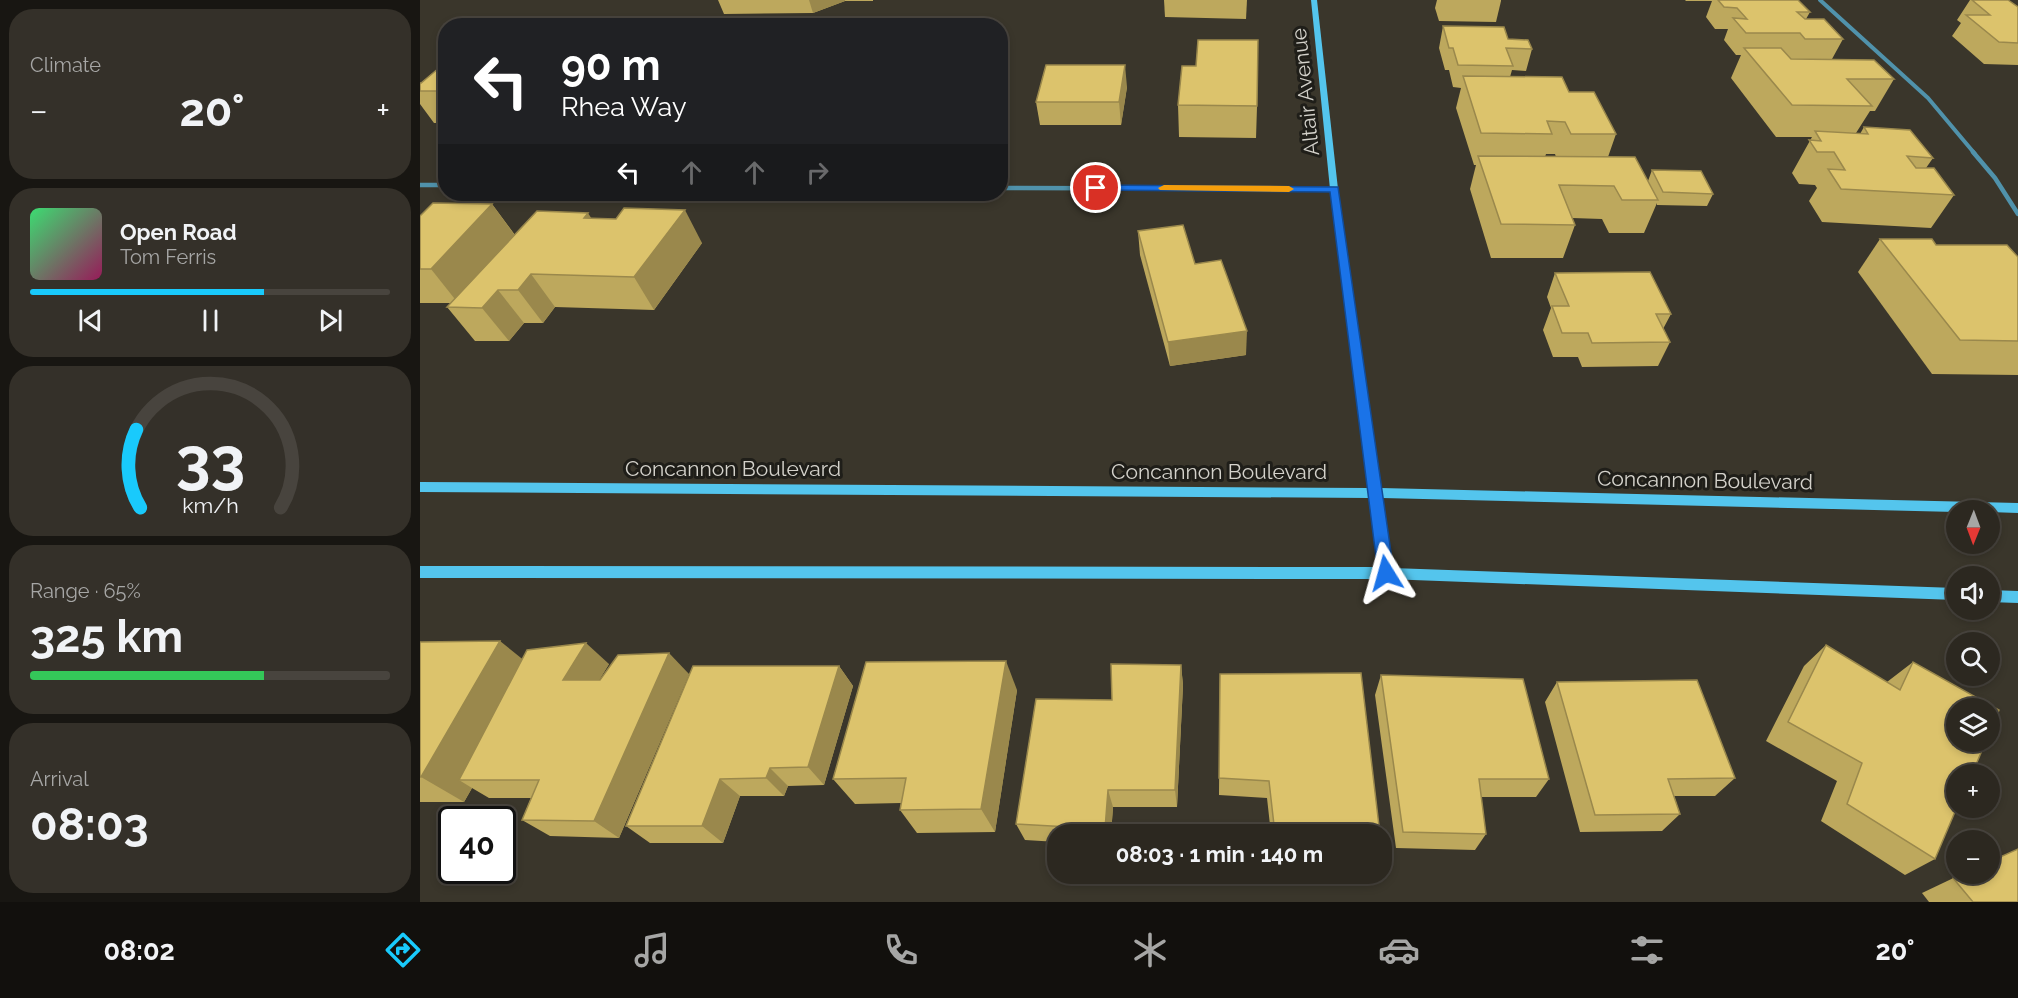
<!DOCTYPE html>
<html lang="en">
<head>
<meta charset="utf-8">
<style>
  body { margin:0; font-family:Raleway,sans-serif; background:#343029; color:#f1f3f6; height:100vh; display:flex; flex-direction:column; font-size:22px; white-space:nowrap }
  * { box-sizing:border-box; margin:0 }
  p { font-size:20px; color:#a6a6a5 }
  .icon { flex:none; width:33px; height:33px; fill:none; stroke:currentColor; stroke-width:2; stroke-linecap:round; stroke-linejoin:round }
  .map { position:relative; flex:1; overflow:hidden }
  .side { display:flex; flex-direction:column; gap:9px; padding:9px; background:#181612; width:420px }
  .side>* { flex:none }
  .top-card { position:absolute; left:18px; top:18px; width:570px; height:183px; border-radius:24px; box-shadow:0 3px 9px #0003,0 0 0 2px #48443e; background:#202124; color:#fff; overflow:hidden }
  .needle { width:39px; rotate:181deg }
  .tools { position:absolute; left:1526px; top:500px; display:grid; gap:12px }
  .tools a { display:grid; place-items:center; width:54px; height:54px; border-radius:50%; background:#2c2820; box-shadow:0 3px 9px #0003,0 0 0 2px #48443e; font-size:30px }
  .speed { position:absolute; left:18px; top:806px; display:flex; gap:12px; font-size:30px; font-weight:700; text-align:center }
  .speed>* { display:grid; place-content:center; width:78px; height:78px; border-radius:50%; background:#2c2820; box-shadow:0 3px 9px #0003,0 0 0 2px #48443e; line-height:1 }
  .speed .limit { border:3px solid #111; border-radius:9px; background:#fff; color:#111 }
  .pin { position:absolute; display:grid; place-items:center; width:51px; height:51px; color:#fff; margin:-26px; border:3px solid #fff; border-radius:50%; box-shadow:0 2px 6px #0007 }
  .me { position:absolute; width:66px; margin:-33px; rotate:352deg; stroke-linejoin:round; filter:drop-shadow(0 0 4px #0008) }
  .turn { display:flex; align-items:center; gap:21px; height:126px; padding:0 24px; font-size:27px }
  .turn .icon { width:78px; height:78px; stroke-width:2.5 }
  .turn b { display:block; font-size:42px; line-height:51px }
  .lanes { display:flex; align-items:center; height:57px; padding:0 24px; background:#0003; justify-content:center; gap:30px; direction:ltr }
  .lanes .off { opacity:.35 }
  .big { font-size:45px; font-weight:700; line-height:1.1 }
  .side .widget { flex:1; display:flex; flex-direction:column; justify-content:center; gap:9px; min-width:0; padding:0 21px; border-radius:24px; background:#343029 }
  .side .dial { align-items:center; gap:0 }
  .dial svg { height:156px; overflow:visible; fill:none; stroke:#48443e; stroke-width:7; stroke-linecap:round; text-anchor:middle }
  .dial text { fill:#f1f3f6; stroke:none }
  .song { display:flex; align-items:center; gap:18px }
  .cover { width:72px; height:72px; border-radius:9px; background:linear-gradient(135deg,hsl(140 70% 55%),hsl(330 70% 35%)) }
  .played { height:6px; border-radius:3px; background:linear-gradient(90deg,#19cafc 65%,#48443e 65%) }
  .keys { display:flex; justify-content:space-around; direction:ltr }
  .heat { display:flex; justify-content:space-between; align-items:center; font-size:33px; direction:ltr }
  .charge { height:9px; border-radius:4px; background:linear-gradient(90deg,#34c759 65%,#48443e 0) }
  .trip { position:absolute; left:627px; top:824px; width:345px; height:60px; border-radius:24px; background:#2c2820; box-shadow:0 3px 9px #0003,0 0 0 2px #48443e; font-weight:700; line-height:60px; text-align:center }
  .tab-bar { display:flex; height:96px; justify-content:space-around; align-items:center; background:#12100d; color:#a6a6a5 }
  .tab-bar .icon { width:42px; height:42px }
  .tab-bar .on { color:#19cafc }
  .tab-bar b { font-size:27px; color:#f1f3f6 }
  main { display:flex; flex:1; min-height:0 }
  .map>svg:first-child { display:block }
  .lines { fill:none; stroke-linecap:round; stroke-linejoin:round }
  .street-far1 { stroke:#5092ab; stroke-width:4 }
  .street { stroke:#5092ab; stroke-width:4.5 }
  .secondary { fill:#54c5ed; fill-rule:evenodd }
  .wall { fill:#bda85d; fill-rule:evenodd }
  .shaded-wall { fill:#9a884c }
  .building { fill:#dcc36c; stroke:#9a884c; stroke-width:1.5 }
  .route { fill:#1a73e8; stroke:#114b97; stroke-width:1.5 }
  .slow { fill:#f59e0b }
  .labels { text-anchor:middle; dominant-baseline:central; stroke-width:6; stroke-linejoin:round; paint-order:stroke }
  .street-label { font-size:21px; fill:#d4d2cb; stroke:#1f1e19 }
</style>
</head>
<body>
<main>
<section class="side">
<div class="widget"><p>Climate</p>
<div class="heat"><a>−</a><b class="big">20°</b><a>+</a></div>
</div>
<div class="widget">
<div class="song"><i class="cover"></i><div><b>Open Road</b><p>Tom Ferris</p></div></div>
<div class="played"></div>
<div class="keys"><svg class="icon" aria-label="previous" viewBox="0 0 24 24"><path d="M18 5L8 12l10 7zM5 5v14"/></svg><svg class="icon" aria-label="pause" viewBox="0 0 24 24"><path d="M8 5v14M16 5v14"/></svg><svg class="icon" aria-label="next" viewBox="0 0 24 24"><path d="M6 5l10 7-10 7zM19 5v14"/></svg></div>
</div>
<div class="widget dial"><svg viewBox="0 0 100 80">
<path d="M14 69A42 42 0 1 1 86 69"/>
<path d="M14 69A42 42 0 0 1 12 29" stroke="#19cafc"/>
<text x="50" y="56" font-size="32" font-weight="700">33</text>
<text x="50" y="72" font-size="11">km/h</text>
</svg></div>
<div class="widget"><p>Range · 65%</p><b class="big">325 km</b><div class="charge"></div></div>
<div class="widget"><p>Arrival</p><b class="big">08:03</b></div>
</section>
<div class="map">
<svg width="1598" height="902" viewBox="0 0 1598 902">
  <rect width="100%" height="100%" fill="#3a362b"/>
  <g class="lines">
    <!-- street-far1 -->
    <path class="street-far1" d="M1400,0L1508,98L1555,154"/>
    <!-- street -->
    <g class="street">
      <path d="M1553,152L1575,178L1598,214"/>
      <path d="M0,185H26"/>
      <path d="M580,188L914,189"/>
    </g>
    <!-- secondary -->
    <g class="secondary">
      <path d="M891,0H897L918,189L961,488L1598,503V513L1569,512V510H1536V512L962,498L972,568L1536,588V600L966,579L0,578V566L959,567L950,498L0,492V482L948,488L910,189Z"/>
      <path d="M1569,590L1598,591V603L1569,602Z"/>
    </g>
  </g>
  <!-- wall -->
  <g class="wall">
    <path d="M298,0H453V1H425L393,13L304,14Z"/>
    <path d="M744,0H827L826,19L745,17Z"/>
    <path d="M1017,0H1081V1L1076,22L1019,21L1015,8Z"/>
    <path d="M1265,0H1378L1390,12L1386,19L1423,39L1412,59L1474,79L1455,111H1450L1436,133L1440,134L1444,127L1513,158L1506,168L1534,195L1511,228L1402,222L1389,201L1397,188L1395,185L1379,184L1372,173L1392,137H1356L1311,78L1321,55H1316L1304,40L1308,29H1295L1286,17L1292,1H1266Z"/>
    <path d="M1550,0H1588L1598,7V65L1564,64L1532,36L1541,23L1537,20Z"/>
    <path d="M1023,26L1088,39L1112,49L1106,71L1092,70L1090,77L1149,92L1196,134L1188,157L1228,181L1232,170L1293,194L1287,206L1237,205V203L1224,233H1189L1182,219L1152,218L1155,225L1143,258H1071L1050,189L1056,165H1054L1036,108L1041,88L1033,87L1029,70H1025L1019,48ZM1126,154H1135L1136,157H1125Z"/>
    <path d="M26,62V123H14L0,104V82L1,83Z"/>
    <path d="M707,87L701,125H620L616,102Z"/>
    <path d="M758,105L837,106L836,138L759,137Z"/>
    <path d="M72,204L95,235L171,218L282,243L234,310L135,307L123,323H104L89,341H55L27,307L31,303H0V216Z"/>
    <path d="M718,231L775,264L826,355L750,366L720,255Z"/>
    <path d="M1460,239L1516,245L1598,257V375L1512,374L1438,272Z"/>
    <path d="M1135,273L1251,314L1243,329L1250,342L1238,366L1162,367L1158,357H1133L1123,330L1131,308L1127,297Z"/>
    <path d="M0,642L102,659L189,664L179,680L269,674L199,838L130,836L102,820L111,798H69L52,788L44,802H0Z"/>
    <path d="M1406,645L1467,682L1493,662L1515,859L1485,875L1401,821L1417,781L1346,741L1384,666Z"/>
    <path d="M761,665L763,685L757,807H693L691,834H638V842L605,840L596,824L692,700Z"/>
    <path d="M419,666L433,686L404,785L368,786L364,796H320L303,843H230L206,826Z"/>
    <path d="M800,674L959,826L955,834H851L847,798L799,795Z"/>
    <path d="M961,675L1129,779L1116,797H1061L1066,834L1055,850L976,848L955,695Z"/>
    <path d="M1137,682L1315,778L1295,796H1254L1260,814L1242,831L1160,832L1125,702Z"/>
    <path d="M597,690L575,832L497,833L480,810L481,803L435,804L413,779Z"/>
    <path d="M1544,873L1598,902H1509L1502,893Z"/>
  </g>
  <!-- shaded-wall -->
  <g class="shaded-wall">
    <path d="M389,0H425V1L393,13Z"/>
    <path d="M705,65L707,87L701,125L699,102Z"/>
    <path d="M72,204L96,237L38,303L11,269Z"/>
    <path d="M265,210L282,243L234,310L214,277Z"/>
    <path d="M168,213L189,246L164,218Z"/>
    <path d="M111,274L135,307L123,323L98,290Z"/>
    <path d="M78,290L104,323L89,341L62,308Z"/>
    <path d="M827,331L826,355L750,366L748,342Z"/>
    <path d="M80,641L116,670L39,780L52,788L44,802L1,777Z"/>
    <path d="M166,643L189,664L167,700L143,680Z"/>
    <path d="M249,653L269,674L199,838L174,821Z"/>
    <path d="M586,661L597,690L575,832L561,809Z"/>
    <path d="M761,665L763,685L757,807L755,790Z"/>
    <path d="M419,666L433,686L404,785L388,767Z"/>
    <path d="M350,768L368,786L364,796L346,778Z"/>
    <path d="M300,779L320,796L303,843L282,826Z"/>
    <path d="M688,790L693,807L691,834H687L685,829Z"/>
  </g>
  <!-- building -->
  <g class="building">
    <path d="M1298,0H1378L1390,12H1377L1385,19H1404L1423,39H1385L1380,33H1326L1313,18L1327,19L1317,8L1304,7Z"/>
    <path d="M1552,0H1588L1598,7V43L1579,42L1546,15H1570Z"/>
    <path d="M1023,26L1084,27L1088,39L1108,40L1112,49L1086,48L1093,66L1038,65L1033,48H1029Z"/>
    <path d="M778,40H838L837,106L758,105L762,66H776Z"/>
    <path d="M1324,48H1361L1371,59L1454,60L1474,79H1427L1452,106L1372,105Z"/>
    <path d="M26,62V91H0V84Z"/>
    <path d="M626,65H705L699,102H616Z"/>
    <path d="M1043,76L1142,77L1149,92H1174L1196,134H1151L1145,122L1127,121L1132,134L1061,133Z"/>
    <path d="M1444,127L1490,130L1513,158L1487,156L1496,168H1514L1534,195L1421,189L1408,169L1425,170L1414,152H1397L1389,140L1401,141L1395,131L1448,134Z"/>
    <path d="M1058,156L1215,157L1238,200H1202L1194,186L1139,185L1155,225L1081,224Z"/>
    <path d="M1232,170L1281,171L1293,194L1243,192Z"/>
    <path d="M13,203L72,204L11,269H0V216Z"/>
    <path d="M204,208L265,210L214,277L111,274L98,290H78L62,308L27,307L117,211L168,213L164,218L196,219Z"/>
    <path d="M763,225L775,264L801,260L827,331L748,342L718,231Z"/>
    <path d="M1460,239H1512L1516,245H1587L1598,257V341L1540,340Z"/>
    <path d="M1230,272L1251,314H1236L1250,342L1172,343L1168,333H1142L1132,306H1149L1135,273Z"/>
    <path d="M80,641L1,777H0V642Z"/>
    <path d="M166,643L143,680H180L198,655L249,653L174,821L102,820L119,780H39L107,650Z"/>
    <path d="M1406,645L1480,690L1493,662L1579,710L1569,734V708H1536V741H1566L1552,774H1536V807H1537L1515,859L1427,804L1442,763L1368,722Z"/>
    <path d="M586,661L561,809L480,810L486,778L413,779L446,662Z"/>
    <path d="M691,664L761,665L755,790H688L685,829L596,824L616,699L692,700Z"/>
    <path d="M273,666H419L388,767L350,768L346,778L300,779L282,826H206Z"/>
    <path d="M941,673L959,826L854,825L849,781L799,778L800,674Z"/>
    <path d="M961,675L1103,679L1129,779H1059L1066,834L983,832Z"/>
    <path d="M1277,680L1315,778L1248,779L1260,814L1175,815L1137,682Z"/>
    <path d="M1598,849V902H1553L1533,878L1544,873H1569V862Z"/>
  </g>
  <!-- route -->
  <path class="route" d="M676,185L918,187L974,573L971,577L966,579L961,577L958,573L910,192L672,190L671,188Z"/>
  <!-- slow -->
  <path class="slow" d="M744,185L869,186L874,189L869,192L740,190L738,188Z"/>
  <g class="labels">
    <!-- street labels -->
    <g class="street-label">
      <text transform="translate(885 92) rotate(-96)">Altair Avenue</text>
      <text x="313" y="468">Concannon Boulevard</text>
      <text x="799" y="471">Concannon Boulevard</text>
      <text transform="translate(1285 480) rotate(1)">Concannon Boulevard</text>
    </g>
  </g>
</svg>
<div class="tools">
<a><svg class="needle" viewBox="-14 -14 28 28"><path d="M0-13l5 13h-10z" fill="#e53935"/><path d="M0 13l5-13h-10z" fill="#a6a6a5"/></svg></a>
<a><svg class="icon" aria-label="sound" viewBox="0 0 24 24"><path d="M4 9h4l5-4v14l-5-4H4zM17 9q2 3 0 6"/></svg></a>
<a><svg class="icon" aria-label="search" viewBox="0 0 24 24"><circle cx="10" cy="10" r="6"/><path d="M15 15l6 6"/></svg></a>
<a><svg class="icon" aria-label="layers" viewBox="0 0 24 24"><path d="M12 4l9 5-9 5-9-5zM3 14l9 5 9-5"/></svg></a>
<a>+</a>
<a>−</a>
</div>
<div class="speed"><div class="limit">40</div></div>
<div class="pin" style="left:676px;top:188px;background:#d93025"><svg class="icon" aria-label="arrive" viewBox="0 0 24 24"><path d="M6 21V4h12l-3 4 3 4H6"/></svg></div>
<svg class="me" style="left:966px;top:573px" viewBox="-20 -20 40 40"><path d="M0-17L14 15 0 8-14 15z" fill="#1a73e8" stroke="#fff" stroke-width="4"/></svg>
<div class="trip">08:03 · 1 min · 140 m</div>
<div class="top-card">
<div class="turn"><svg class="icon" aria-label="left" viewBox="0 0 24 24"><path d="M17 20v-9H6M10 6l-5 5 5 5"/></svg><div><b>90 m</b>Rhea Way</div></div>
<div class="lanes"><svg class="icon" aria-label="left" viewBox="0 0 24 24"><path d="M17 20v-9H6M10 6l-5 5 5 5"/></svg><svg class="icon off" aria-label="ahead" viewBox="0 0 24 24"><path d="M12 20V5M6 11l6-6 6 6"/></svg><svg class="icon off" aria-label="ahead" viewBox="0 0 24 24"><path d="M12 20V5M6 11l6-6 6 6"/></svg><svg class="icon off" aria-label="right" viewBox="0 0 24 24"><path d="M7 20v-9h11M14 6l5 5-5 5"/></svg></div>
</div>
</div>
</main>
<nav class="tab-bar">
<b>08:02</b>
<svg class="icon on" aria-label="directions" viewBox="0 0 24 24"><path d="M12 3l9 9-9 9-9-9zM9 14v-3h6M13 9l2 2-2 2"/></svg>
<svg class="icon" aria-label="music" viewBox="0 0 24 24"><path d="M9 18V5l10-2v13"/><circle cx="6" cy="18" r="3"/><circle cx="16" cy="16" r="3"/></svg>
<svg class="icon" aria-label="phone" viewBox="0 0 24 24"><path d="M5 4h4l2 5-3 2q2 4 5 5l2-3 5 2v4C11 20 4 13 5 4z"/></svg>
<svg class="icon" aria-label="climate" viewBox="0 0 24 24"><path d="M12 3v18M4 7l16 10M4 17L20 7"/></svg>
<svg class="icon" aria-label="car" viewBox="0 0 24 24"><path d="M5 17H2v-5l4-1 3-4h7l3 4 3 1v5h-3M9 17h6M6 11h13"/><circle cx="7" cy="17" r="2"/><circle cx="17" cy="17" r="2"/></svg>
<svg class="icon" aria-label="filters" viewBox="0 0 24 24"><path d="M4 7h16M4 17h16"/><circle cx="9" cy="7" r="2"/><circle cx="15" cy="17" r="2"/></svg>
<b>20°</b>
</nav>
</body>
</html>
